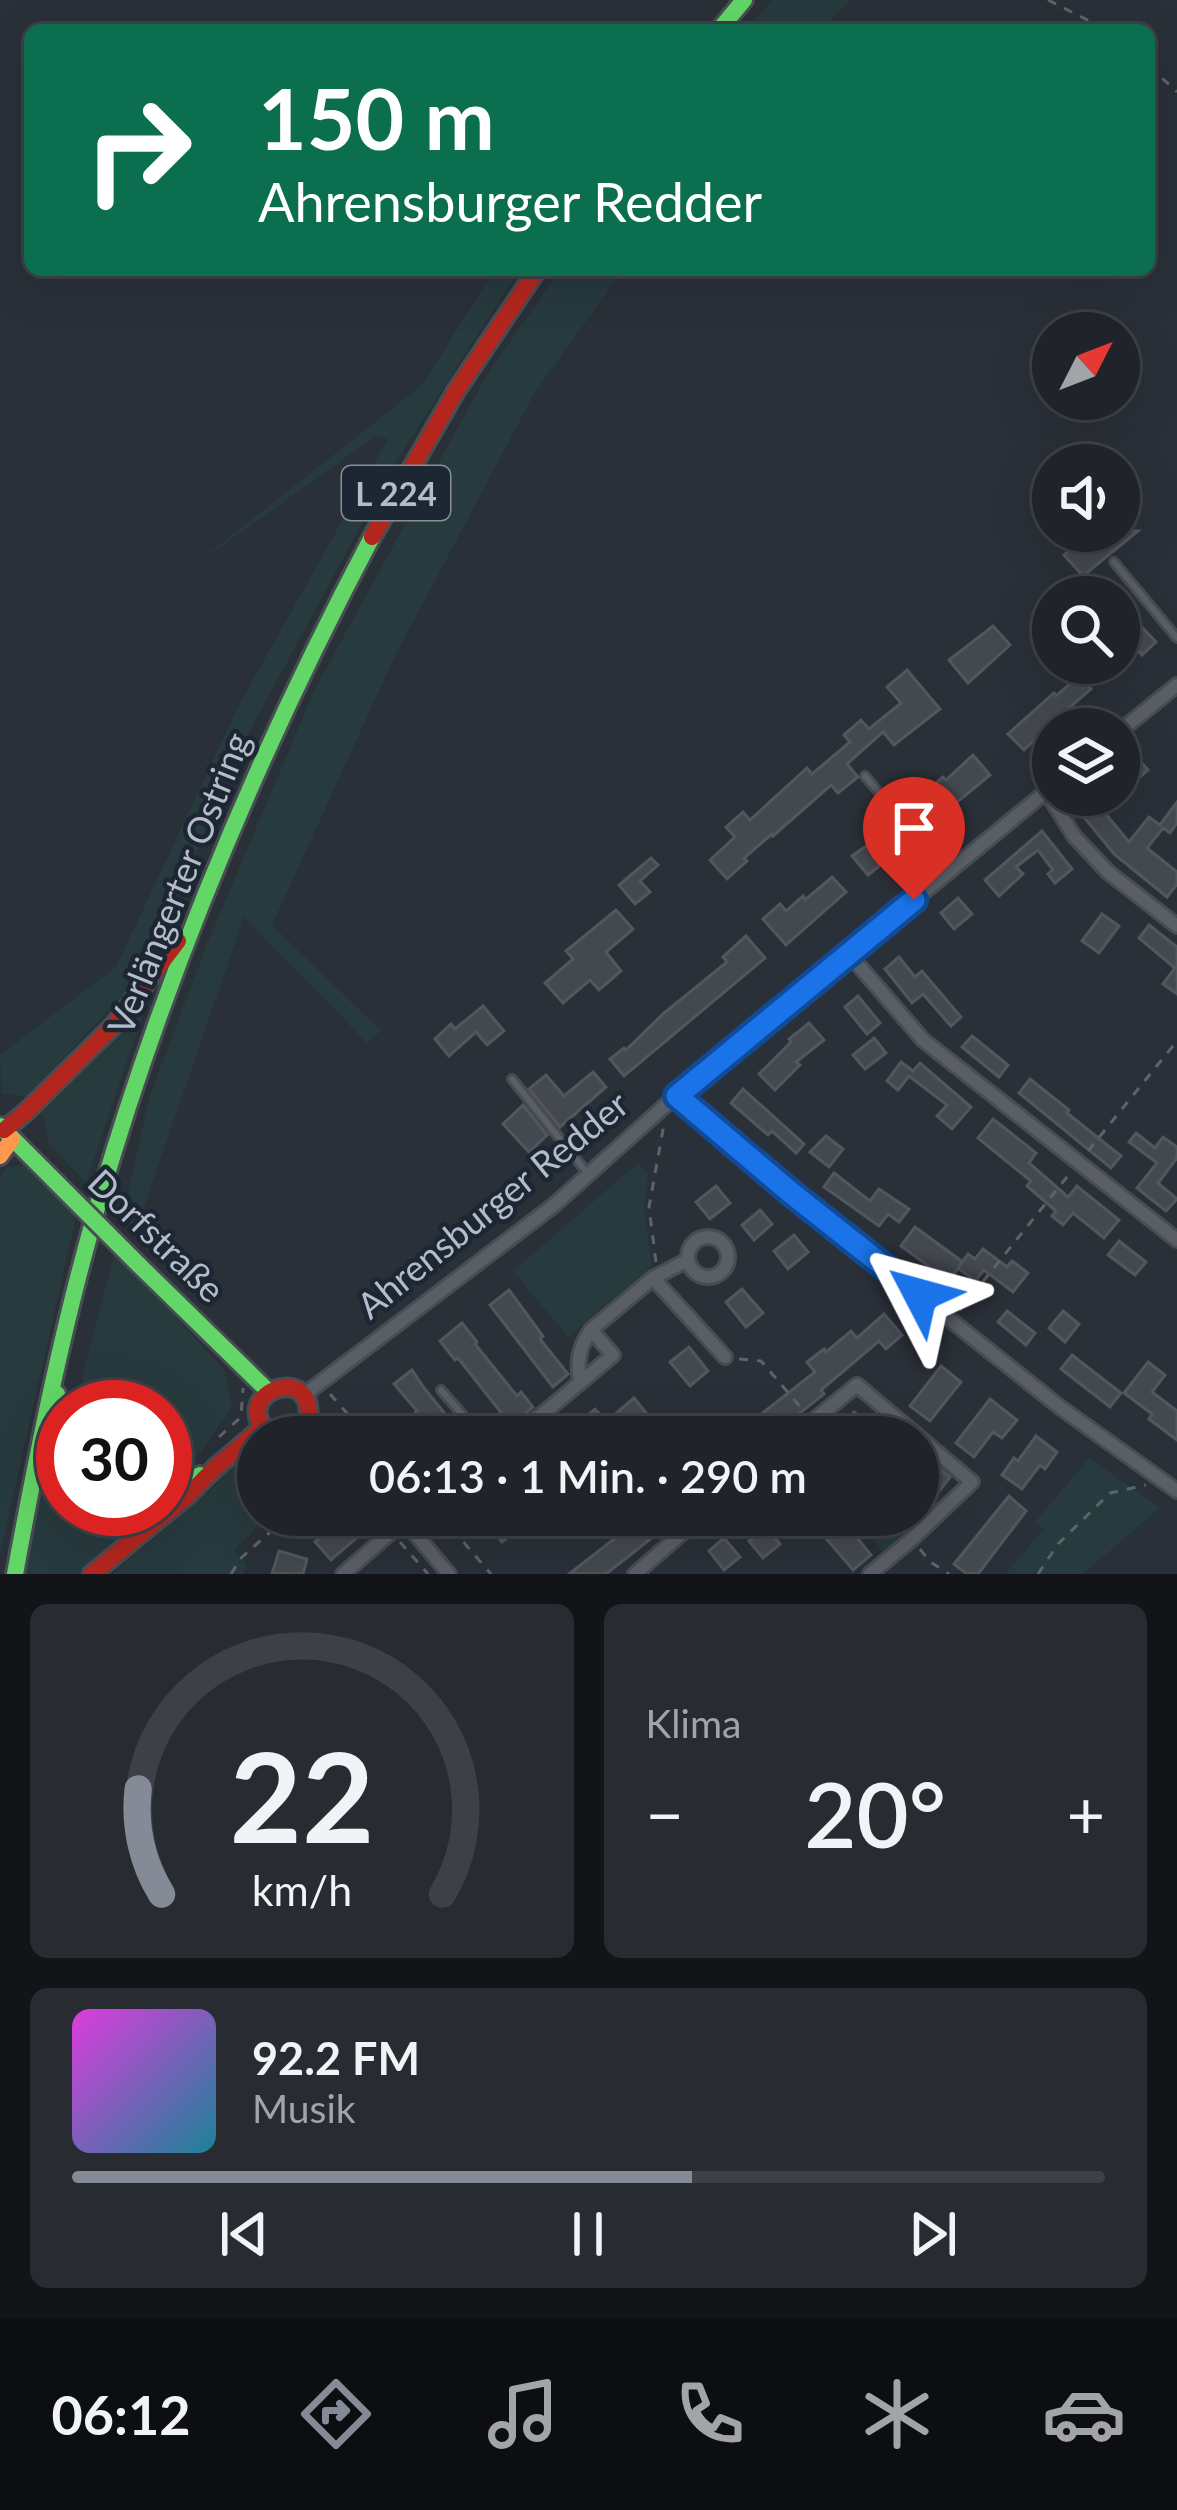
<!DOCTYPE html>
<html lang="de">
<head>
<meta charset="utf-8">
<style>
  body { margin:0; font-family:Lato,sans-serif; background:#282c32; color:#f1f3f6; height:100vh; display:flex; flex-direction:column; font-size:45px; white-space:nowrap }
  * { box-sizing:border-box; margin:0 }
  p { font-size:39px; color:#a2a4a8 }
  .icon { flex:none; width:66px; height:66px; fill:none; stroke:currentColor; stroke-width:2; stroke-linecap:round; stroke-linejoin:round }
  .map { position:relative; height:1574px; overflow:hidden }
  .sheet { display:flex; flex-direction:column; gap:30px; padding:30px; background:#121417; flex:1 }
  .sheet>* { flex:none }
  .hud { position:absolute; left:24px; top:24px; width:1131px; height:252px; border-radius:18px; box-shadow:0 12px 48px #0002,0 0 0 3px #3d4147; background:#0b6e4f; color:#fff; overflow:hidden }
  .needle { width:78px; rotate:48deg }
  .controls { position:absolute; left:1032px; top:312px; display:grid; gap:24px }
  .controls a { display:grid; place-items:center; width:108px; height:108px; border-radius:50%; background:#20242a; box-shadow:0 12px 48px #0002,0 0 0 3px #3d4147; font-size:60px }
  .speed { position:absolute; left:36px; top:1380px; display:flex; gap:24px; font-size:60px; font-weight:700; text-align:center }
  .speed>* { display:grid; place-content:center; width:156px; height:156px; border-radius:50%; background:#20242a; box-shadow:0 12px 48px #0002,0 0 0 3px #3d4147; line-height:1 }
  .speed .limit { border:18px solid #d22; background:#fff; color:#111 }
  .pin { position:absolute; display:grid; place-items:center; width:102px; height:102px; color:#fff; margin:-123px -51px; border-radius:50% 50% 50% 0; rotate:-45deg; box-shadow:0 0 12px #0007 }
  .pin .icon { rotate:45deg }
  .me { position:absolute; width:132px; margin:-66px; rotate:309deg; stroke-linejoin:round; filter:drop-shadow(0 0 9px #0008) }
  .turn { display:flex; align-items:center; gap:42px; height:252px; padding:0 36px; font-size:54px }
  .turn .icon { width:156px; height:156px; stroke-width:2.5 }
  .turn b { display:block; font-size:84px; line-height:102px }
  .big { font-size:90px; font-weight:600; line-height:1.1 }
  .sheet .card { flex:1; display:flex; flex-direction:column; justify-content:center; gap:18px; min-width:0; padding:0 42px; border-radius:18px; background:#282c32 }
  .sheet .dial { align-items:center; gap:0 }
  .dial svg { height:312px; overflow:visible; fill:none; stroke:#3d4147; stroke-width:7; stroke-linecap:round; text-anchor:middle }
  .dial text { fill:#f1f3f6; stroke:none }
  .song { display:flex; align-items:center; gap:36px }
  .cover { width:144px; height:144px; border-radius:18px; background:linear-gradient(135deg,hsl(300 70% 55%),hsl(190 70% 35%)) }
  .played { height:12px; border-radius:6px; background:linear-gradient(90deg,#848b96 60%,#3d4147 60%) }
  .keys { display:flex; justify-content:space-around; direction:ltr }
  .heat { display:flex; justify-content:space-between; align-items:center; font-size:66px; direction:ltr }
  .sheet .tiles { flex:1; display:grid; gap:30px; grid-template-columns:1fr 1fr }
  .card:last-child { grid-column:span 2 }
  .trip { position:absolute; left:237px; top:1416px; width:702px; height:120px; border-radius:60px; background:#20242a; box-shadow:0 12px 48px #0002,0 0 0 3px #3d4147; font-weight:600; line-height:120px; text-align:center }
  .tabs { display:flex; height:192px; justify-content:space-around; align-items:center; background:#0d0e11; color:#a2a4a8 }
  .tabs .icon { width:84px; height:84px }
  .tabs .active { color:#848b96 }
  .tabs b { font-size:54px; color:#f1f3f6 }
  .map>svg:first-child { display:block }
  .green { fill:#273a3e }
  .building { fill:#444950; stroke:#52575f; stroke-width:3 }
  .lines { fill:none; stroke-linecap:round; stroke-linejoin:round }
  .lane-casing { stroke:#484c53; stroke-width:12 }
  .street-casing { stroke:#484c53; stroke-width:18 }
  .fast-casing { stroke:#484c53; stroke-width:22 }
  .slow-casing { stroke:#484c53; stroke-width:22 }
  .jam-casing { stroke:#484c53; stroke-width:22 }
  .path { stroke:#5d636a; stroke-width:3; stroke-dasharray:9 9; stroke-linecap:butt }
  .lane { stroke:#5a5e66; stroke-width:6 }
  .street { stroke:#5a5e66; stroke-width:12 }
  .fast { stroke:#63d668; stroke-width:16 }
  .slow { stroke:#ff974d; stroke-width:16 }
  .jam { stroke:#b3261e; stroke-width:16 }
  .fast-bridge-casing { stroke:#484c53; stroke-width:22; stroke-linecap:butt }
  .fast-bridge { stroke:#63d668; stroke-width:16 }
  .route-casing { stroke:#114b97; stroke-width:30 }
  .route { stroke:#1a73e8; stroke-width:21 }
  .labels { text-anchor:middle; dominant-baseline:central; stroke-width:9; stroke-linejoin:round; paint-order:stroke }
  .shield { fill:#1d2633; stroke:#878f9c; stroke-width:3 }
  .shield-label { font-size:33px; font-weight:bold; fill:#b4bcc9 }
  .street-label { font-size:36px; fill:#b4bcc9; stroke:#1d2633 }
</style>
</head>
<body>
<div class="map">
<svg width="1177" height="1574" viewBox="0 0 1177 1574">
  <rect width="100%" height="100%" fill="#2a3038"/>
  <!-- green -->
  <g class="green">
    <path d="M772,0H850L822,30H747Z"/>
    <path d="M494,270H519L391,470L235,758L171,914L128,990L27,1097L2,1093L0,1055L116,967L240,703L388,439L376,436L184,573L423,384Z"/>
    <path d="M560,270H623L535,392L394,658L272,925L381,1031L367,1043L244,917L136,1230L123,1217L149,1098L207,944L315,689L486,376Z"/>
    <path d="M145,1008L86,1183L49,1144L42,1113Z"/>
    <path d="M638,1163L648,1175L644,1209L652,1266L568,1337L513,1271Z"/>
    <path d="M25,1165L57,1193L76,1217L0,1554V1178L6,1167Z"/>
    <path d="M114,1255L152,1291L225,1371L232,1407L194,1461H165V1407H93L82,1378Z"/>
    <path d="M53,1417L63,1453V1509H159L82,1574H25Z"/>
    <path d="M258,1448V1515H268L234,1551L247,1565L244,1574H112L217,1484L222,1473Z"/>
    <path d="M1089,1458L1160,1508L1083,1574H1005L1044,1529L1035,1522Z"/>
    <path d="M853,1515H888L904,1533L883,1552Z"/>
  </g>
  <!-- building -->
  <g class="building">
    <path d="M1119,517L1131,531H1138L1083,576L1064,555L1091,531H1119Z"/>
    <path d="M1138,623L1156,642L1142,655L1139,651L1110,676L1099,663H1119V641Z"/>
    <path d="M993,626L1010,645L968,683L949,660Z"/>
    <path d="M907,670L940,709L894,745L883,732L847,764L858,777L838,793L831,785L773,836L772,834L744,858L747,861L727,879L710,860L735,837L726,827L743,812L750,820L807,768L812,774L850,742L844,735L861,720L869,729L901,703L887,687Z"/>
    <path d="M1079,676L1091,689L1068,709L1070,712L1051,727L1050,725L1024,750L1008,734L1054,693L1056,696Z"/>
    <path d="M973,755L990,775L922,831L904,810L943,777L946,780Z"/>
    <path d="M1136,757L1148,770L1119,795V771Z"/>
    <path d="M1086,795H1090L1129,842L1149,817L1160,825L1177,802V823L1170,833L1163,828L1147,848L1177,872V884L1167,897L1114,854L1074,805Z"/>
    <path d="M897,825L910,842L868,875L852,856L866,846L869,850Z"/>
    <path d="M1042,831L1072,869L1055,883L1048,874L1053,870L1038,850L1016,867L1023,874L999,896L985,880Z"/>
    <path d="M651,858L658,865L640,881L650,892L635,904L619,885Z"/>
    <path d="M832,877L846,892L786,945L763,919L780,904L786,911L803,896L805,900Z"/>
    <path d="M958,898L972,914L954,929L941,913Z"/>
    <path d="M616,910L633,929L606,952L621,971L599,990L590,980L563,1003L545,983L573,959L566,951Z"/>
    <path d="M1102,914L1119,926L1099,953L1082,941Z"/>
    <path d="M1149,925L1177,947V994L1163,984L1175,968L1139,938Z"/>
    <path d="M746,936L765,958L624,1076L610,1059L624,1048L626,1050L664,1013L727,962L723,957Z"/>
    <path d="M899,957L915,977L922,971L961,1017L951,1026L923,994L912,1003L885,969Z"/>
    <path d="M858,996L880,1023L867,1034L845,1007Z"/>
    <path d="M483,1006L504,1031L487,1045L476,1032L449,1056L435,1039L451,1024L455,1029Z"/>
    <path d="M809,1023L824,1040L796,1062L800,1065L775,1090L759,1074L791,1042L789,1039Z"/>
    <path d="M972,1036L1008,1065L999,1077L962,1047Z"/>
    <path d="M874,1038L886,1053L865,1069L853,1055Z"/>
    <path d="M901,1062L913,1071L920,1063L971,1107L952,1129L937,1116L947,1105L909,1076L898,1090L887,1081Z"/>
    <path d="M593,1072L606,1087L560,1127L529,1089L546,1075L564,1096Z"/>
    <path d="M1030,1079L1069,1110L1067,1113L1121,1156L1111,1168L1019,1093Z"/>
    <path d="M743,1089L804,1144L796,1153L772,1131L768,1135L731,1103Z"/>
    <path d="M523,1105L547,1135L529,1152L503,1124Z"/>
    <path d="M993,1119L1036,1153L1029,1163L1068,1197L1077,1186L1119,1220L1104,1238L1073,1213L1063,1225L1052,1216L1056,1211L1027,1186L1031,1181L978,1138Z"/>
    <path d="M1136,1133L1155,1148L1163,1137L1177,1147V1158L1158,1183L1177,1199L1166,1211L1137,1188L1157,1163L1129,1142Z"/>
    <path d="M826,1136L843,1149L829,1167L810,1152Z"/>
    <path d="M834,1173L870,1201L879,1189L909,1209L899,1222L888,1214L879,1226L824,1187Z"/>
    <path d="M716,1186L730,1203L710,1219L696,1202Z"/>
    <path d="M760,1210L772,1224L754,1240L742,1225Z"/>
    <path d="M915,1227L963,1262L949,1281L901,1246Z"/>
    <path d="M794,1235L808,1252L788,1269L774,1251Z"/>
    <path d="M1119,1241L1146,1262L1135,1275L1108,1255Z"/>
    <path d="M983,1249L1007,1267L1012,1261L1028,1273L1013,1292L984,1270L975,1281L958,1268L968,1254L975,1259Z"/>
    <path d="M742,1289L763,1313L746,1327L726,1302Z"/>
    <path d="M509,1290L543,1336L540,1339L568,1374L553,1387L490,1305Z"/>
    <path d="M1007,1311L1035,1333L1026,1345L998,1322Z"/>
    <path d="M1063,1311L1079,1324L1065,1342L1049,1328Z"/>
    <path d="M884,1314L902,1335L886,1349L879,1341L821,1390L824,1394L777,1431L774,1427L761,1437H732L815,1372L807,1362L824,1349L826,1352L851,1331L857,1338Z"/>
    <path d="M462,1323L477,1342L475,1344L517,1396L521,1392L533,1407L511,1425L458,1358L455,1360L440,1341Z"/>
    <path d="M689,1347L708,1371L690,1386L670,1362Z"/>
    <path d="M1072,1355L1121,1393L1110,1407L1061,1369Z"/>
    <path d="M1148,1362L1165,1375L1152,1392L1177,1411V1440L1149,1419L1152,1414L1124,1393Z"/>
    <path d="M941,1366L961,1382L930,1421L910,1406Z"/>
    <path d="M412,1370L424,1388L464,1437H435L415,1413L417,1411L394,1384Z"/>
    <path d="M634,1398L651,1419L629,1437H594L581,1421L595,1409L606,1422Z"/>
    <path d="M990,1399L1017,1420L1002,1438L993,1432L974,1457L956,1443Z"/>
    <path d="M854,1412L885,1437H847L839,1430Z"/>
    <path d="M1036,1436L1057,1452L1045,1469L1040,1465L1022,1489L1002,1475L1014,1458L1018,1461Z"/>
    <path d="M918,1453L950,1477L934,1498L918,1486Z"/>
    <path d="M1009,1496L1026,1511L978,1574H967L954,1564Z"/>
    <path d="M334,1515H383L331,1560L315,1542L339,1521Z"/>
    <path d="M480,1515H535L502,1542Z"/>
    <path d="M645,1515H681L606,1574H569Z"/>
    <path d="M806,1515H839L871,1555L853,1570Z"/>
    <path d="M766,1527L780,1544L763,1558L749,1541Z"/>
    <path d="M724,1538L740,1557L724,1570L709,1551Z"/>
    <path d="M279,1551L307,1559L303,1574H272Z"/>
  </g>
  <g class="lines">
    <!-- lane casing -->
    <g class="lane-casing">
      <g id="lane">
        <path d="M1114,562L1177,638"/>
        <path d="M865,776L947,873"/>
        <path d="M512,1079L588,1174"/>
        <path d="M441,1390L482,1437"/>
        <path d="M527,1427L535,1437"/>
      </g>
    </g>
    <!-- street casing -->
    <g class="street-casing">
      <g id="street">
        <path d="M1119,732L1177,685"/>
        <path d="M1046,791L1074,836L1108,872L1177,926"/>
        <path d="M849,954L923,1040L1177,1240"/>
        <path d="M677,1095L790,1192L1061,1408L1177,1491"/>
        <circle cx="708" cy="1257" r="20"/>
        <path d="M653,1278L725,1357"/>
        <path d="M580,1383C577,1361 578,1349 591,1330"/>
        <path d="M304,1395L553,1206L677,1095L1053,786"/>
        <path d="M306,1427L321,1437"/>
        <path d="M515,1437L613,1355L591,1330L653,1278L688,1260"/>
        <path d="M793,1437L857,1385L972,1482L912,1539L870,1574"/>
        <path d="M400,1516L449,1574"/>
        <path d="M343,1574L404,1521"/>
        <path d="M635,1574L703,1515"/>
      </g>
    </g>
    <!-- fast casing -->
    <g class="fast-casing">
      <g id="fast">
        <path d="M719,30L744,0"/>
        <path d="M0,1126L57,1183"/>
        <path d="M139,1265L268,1391"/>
        <path d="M57,1394L63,1436"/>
        <path d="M165,1490L200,1475"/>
        <path d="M15,1574C38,1449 63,1324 99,1201C166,971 260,749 372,537"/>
      </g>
    </g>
    <!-- slow casing -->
    <g class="slow-casing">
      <path id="slow" d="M0,1156L12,1139"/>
    </g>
    <!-- jam casing -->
    <g class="jam-casing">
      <g id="jam">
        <path d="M372,537L456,391L537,270"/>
        <path d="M4,1130L27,1111L115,1024L178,941"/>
        <path d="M274,1437C220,1397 317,1357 308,1421L293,1437"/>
        <path d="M215,1468L262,1428"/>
        <path d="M92,1574L188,1495L215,1468"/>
      </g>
    </g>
    <!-- path -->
    <g class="path">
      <path d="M1048,0L1107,30"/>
      <path d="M1149,66L1177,92"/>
      <path d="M1088,1151L1177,1041"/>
      <path d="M656,1262L649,1207L664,1124"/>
      <path d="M960,1310L1071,1172"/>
      <path d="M739,1359L761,1361L803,1410"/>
      <path d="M330,1394L368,1437"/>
      <path d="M219,1437L241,1417L243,1388"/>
      <path d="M440,1515L491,1574"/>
      <path d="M892,1515L902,1527"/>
      <path d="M400,1542L428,1574"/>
      <path d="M920,1549L929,1561L949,1574"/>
      <path d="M231,1574L241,1558L289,1515"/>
      <path d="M1038,1574L1058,1544L1110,1493L1146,1485"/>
    </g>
    <!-- lane -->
    <use href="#lane" class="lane"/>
    <!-- street -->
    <use href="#street" class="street"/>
    <!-- fast -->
    <use href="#fast" class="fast"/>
    <!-- slow -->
    <use href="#slow" class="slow"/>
    <!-- jam -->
    <use href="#jam" class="jam"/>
    <!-- fast-bridge casing -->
    <g class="fast-bridge-casing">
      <path id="fast-bridge" d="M57,1183L139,1265"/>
    </g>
    <!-- fast-bridge -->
    <use href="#fast-bridge" class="fast-bridge"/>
  </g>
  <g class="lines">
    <!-- route casing -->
    <g class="route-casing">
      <path id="route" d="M914,900L677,1096L790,1192L920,1295"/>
    </g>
    <!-- route -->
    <use href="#route" class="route"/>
  </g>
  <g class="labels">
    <!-- shield labels -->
    <rect class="shield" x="342" y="466" width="108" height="54" rx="9"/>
    <g class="shield-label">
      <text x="396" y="493">L 224</text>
    </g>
    <!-- street labels -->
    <g class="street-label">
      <text transform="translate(178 883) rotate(-68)">Verlängerter Ostring</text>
      <text transform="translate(492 1204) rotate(-39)">Ahrensburger Redder</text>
      <text transform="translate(157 1235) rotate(44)">Dorfstraße</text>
    </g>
  </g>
</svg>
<div class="controls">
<a><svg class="needle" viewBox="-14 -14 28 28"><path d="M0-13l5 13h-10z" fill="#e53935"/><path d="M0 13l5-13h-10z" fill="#a2a4a8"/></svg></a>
<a><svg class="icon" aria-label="sound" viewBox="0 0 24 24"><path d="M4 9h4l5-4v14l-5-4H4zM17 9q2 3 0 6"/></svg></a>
<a><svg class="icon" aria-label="search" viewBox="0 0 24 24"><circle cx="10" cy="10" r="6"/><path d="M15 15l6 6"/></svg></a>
<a><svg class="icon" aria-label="layers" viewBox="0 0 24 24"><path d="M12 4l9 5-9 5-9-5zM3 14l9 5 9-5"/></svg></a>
</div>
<div class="speed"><div class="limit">30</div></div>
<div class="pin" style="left:914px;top:900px;background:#d93025"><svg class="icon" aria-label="arrive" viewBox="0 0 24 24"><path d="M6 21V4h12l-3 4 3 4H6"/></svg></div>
<svg class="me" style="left:920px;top:1295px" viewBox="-20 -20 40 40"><path d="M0-17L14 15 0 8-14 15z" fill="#1a73e8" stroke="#fff" stroke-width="4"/></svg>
<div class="trip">06:13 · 1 Min. · 290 m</div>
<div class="hud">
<div class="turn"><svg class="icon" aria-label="right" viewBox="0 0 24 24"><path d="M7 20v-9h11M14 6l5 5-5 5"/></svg><div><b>150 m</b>Ahrensburger Redder</div></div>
</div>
</div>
<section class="sheet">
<div class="tiles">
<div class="card dial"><svg viewBox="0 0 100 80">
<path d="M14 69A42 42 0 1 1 86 69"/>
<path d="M14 69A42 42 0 0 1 8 42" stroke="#848b96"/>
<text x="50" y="56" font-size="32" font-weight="700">22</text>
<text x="50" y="72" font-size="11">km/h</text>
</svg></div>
<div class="card"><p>Klima</p>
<div class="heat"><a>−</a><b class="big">20°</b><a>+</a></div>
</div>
<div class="card">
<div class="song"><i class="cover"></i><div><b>92.2 FM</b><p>Musik</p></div></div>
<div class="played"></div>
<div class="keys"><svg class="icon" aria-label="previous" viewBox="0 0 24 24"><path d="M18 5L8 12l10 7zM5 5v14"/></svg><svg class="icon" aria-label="pause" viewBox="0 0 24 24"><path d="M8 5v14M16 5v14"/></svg><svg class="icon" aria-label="next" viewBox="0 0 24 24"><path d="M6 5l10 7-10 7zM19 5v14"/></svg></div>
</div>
</div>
</section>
<nav class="tabs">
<b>06:12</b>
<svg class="icon active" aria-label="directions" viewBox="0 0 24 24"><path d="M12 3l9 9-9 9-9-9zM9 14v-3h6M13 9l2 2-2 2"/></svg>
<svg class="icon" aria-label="music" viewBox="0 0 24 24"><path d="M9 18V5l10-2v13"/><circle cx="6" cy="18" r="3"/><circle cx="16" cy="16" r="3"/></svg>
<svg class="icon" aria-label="phone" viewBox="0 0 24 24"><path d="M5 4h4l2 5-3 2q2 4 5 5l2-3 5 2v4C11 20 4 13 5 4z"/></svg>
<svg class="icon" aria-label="climate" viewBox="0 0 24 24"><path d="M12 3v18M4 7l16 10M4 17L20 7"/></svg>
<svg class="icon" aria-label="car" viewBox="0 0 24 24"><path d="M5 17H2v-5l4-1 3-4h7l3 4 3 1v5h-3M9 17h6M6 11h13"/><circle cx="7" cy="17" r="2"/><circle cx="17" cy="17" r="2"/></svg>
</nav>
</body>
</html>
